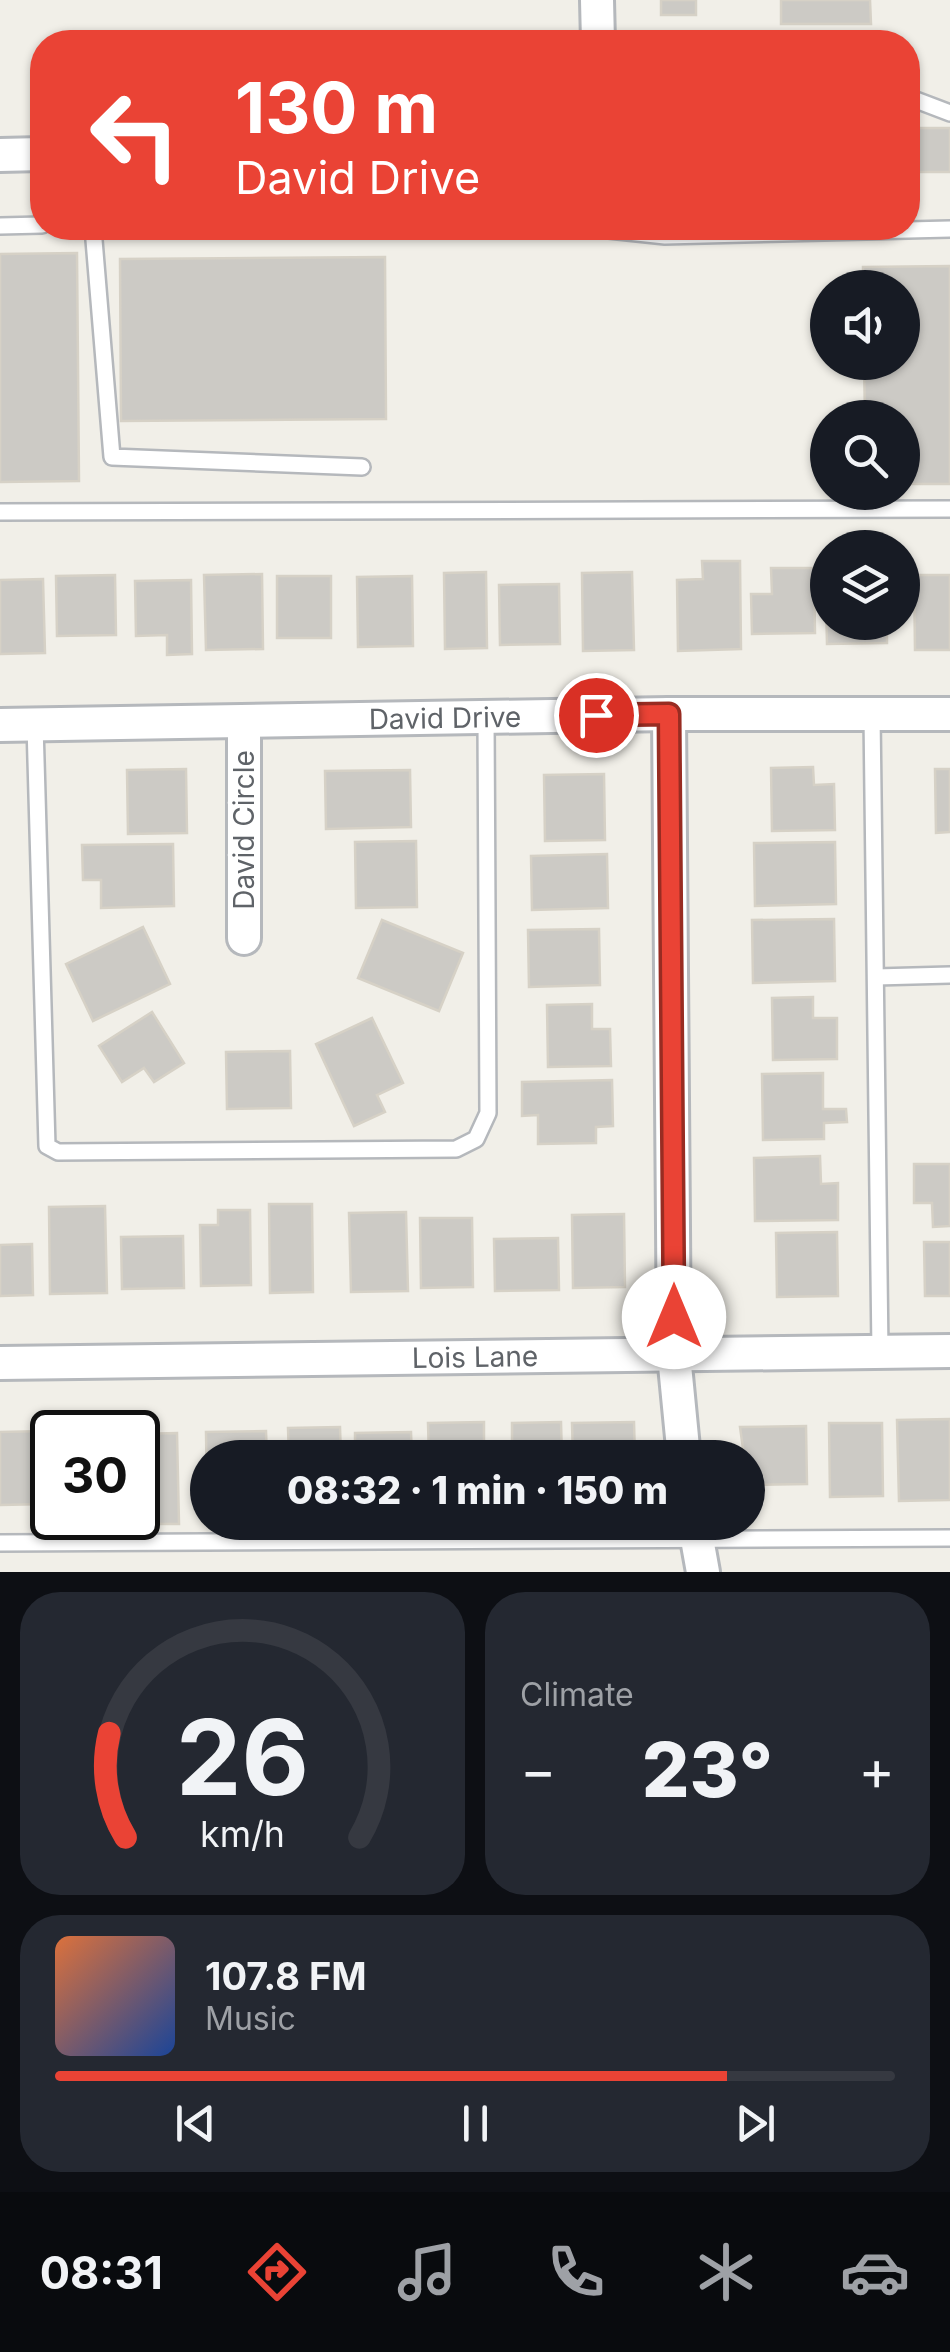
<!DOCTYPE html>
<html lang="en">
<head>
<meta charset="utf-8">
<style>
  body { margin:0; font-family:Inter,sans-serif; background:#242831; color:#f1f3f6; height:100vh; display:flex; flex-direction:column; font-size:38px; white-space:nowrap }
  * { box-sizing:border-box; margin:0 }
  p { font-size:32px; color:#9ea1a6 }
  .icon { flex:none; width:55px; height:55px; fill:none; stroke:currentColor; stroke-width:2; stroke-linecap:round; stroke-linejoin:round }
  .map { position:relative; height:1572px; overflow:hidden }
  .sheet { display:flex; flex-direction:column; gap:20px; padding:20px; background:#0d0f14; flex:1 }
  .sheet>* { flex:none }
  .guide { position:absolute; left:30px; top:30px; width:890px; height:210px; border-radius:40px; box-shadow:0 2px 8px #0004; background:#ea4335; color:#fff; overflow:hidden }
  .fabs { position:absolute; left:810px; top:270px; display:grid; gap:20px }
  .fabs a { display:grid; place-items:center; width:110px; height:110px; border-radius:50%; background:#171b24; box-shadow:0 2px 8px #0004; font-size:50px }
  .speed { position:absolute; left:30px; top:1410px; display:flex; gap:20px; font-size:50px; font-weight:700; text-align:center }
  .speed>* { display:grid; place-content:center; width:130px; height:130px; border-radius:50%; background:#171b24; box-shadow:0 2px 8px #0004; line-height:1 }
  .speed .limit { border:5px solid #111; border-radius:15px; background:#fff; color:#111 }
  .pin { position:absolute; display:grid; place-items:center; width:85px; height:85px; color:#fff; margin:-42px; border:5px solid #fff; border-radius:50%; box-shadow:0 2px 10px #0007 }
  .me { position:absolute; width:110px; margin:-55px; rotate:0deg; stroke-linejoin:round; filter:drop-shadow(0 0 8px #0008) }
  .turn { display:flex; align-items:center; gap:35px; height:210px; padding:0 40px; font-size:45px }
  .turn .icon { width:130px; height:130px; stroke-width:2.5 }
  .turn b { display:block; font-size:70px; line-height:85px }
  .big { font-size:75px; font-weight:800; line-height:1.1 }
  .sheet .widget { flex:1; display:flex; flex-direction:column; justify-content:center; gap:15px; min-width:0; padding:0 35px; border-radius:40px; background:#242831 }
  .sheet .dial { align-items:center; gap:0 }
  .dial svg { height:260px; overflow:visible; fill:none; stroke:#363941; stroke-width:7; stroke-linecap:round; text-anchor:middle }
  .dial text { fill:#f1f3f6; stroke:none }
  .song { display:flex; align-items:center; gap:30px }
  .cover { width:120px; height:120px; border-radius:15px; background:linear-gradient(135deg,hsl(20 70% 55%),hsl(220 70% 35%)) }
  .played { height:10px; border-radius:5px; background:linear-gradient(90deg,#ea4335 80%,#363941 80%) }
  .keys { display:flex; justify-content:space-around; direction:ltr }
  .heat { display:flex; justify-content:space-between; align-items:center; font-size:55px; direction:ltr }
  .sheet .tiles { flex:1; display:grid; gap:20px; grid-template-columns:1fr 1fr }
  .widget:last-child { grid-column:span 2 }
  .trip { position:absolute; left:190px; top:1440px; width:575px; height:100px; border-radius:50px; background:#171b24; box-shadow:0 2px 8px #0004; font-weight:800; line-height:100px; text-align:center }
  .tab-bar { display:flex; height:160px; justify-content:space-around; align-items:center; background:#090b0e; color:#9ea1a6 }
  .tab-bar .icon { width:70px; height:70px }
  .tab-bar .selected { color:#ea4335 }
  .tab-bar b { font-size:45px; color:#f1f3f6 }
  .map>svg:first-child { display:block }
  .building { fill:#cccac5; stroke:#d6d1c6; stroke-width:2.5 }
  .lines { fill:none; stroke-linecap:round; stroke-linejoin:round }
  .service-casing { stroke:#b5b8bc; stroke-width:20 }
  .minor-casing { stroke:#b5b8bc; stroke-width:38 }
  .service { stroke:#fff; stroke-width:15 }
  .minor { stroke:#fff; stroke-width:32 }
  .route-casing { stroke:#982c22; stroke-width:25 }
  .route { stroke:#ea4335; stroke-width:18 }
  .labels { text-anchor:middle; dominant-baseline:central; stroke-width:9; stroke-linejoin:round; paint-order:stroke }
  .street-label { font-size:28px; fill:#5f6368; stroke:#fff }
</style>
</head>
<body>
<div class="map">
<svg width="950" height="1572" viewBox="0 0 950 1572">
  <rect width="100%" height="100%" fill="#f1efe8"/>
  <!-- building -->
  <g class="building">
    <rect x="661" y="0" width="35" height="15"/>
    <path d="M781,0H870L871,24H781Z"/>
    <rect x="908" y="128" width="42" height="44"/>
    <path d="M77,253L79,481L0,482V254Z"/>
    <path d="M385,257L386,419L121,421L120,259Z"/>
    <path d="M950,266V484H902V418H865L864,362H902V288H863V267Z"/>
    <path d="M702,561H740L741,649L678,651L677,580L703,579Z"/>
    <path d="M825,564L828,622H887V643L827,644Z"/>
    <path d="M771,568H814L815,633L752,634L751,594H772Z"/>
    <path d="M486,572L487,648L445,649L444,573Z"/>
    <path d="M632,572L634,650L583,651L582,573Z"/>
    <path d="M262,574L263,649L206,650L204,575Z"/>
    <path d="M115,575L116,635L57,636L56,576Z"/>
    <path d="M914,575H950V650H915Z"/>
    <rect x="277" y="576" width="54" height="62"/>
    <path d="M412,576L413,646L358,647L357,577Z"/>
    <path d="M43,579L45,653L0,654V580Z"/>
    <path d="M191,580L192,654L167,655V635L136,636L135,581Z"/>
    <path d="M559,584L560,644L500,645L499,585Z"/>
    <path d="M813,767L814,785L834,784L835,830L772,831L771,768Z"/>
    <path d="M186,769L187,833L128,834L127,770Z"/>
    <path d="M935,769H950V832L936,833Z"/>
    <path d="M410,770L411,827L326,829L325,771Z"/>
    <path d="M604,774L605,840L545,841L544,775Z"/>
    <path d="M416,841L417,907L356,908L355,842Z"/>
    <path d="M835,842L836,904L755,906L754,843Z"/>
    <path d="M173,844L174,906L101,908V880H83L82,845Z"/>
    <path d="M607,854L608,908L532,910L531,856Z"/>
    <path d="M834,919L835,981L753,983L752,920Z"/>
    <path d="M382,920L463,953L439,1011L358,978Z"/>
    <path d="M143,927L170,984L93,1021L66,964Z"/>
    <path d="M599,929L600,985L529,987L528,930Z"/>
    <path d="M813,997V1018H837V1059L773,1060L772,998Z"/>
    <path d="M592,1004V1029H610L611,1066L548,1067L547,1005Z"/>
    <path d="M152,1012L184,1063L154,1082L144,1068L122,1082L99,1046Z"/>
    <path d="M372,1018L403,1083L377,1095L385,1112L354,1126L316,1044Z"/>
    <path d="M290,1051L291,1108L227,1109L226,1052Z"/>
    <path d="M823,1073V1109H846L847,1122L824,1123V1139L763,1140L762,1074Z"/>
    <path d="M612,1080L613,1126L596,1127V1143L538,1144V1115L522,1116V1082Z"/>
    <path d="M820,1156L821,1184L838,1183V1220L755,1221L754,1158Z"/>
    <path d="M914,1164H950V1226L933,1227L932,1203H914Z"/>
    <path d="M269,1204H312L313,1292L270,1293Z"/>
    <path d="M105,1206L107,1293L50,1294L49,1207Z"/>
    <path d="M218,1210H250L251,1285L201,1286L200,1225H218Z"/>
    <path d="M406,1212L408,1291L351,1292L349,1213Z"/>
    <path d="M624,1214L625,1287L573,1288L572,1215Z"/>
    <path d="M420,1218H472L473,1287L421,1288Z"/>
    <path d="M837,1232L838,1296L777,1297L776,1233Z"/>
    <path d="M183,1236L184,1288L122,1289L121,1237Z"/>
    <path d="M558,1238L559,1290L495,1291L494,1239Z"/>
    <path d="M924,1242H950V1296H925Z"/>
    <path d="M32,1244L33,1295L0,1296V1245Z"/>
    <path d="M950,1419V1500L899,1501L897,1420Z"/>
    <path d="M484,1422V1458H429L428,1423Z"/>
    <path d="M561,1422L562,1458H512V1423Z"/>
    <path d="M634,1422L635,1458H573L572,1423Z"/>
    <path d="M829,1423H882L883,1496L830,1497Z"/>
    <path d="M806,1426L807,1484L748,1485L740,1427Z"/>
    <path d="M340,1427L341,1458H289L288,1428Z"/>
    <path d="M46,1431L47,1504L0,1505V1432Z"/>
    <path d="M266,1431L267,1458H208L207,1495L206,1432Z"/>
    <path d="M411,1432L412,1458H355V1433Z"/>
    <path d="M177,1433L179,1524H134L138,1434Z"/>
  </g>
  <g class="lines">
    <!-- service casing -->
    <g class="service-casing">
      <g id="service">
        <path d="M908,97L950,113"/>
        <path d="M0,226L42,225"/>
        <path d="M93,228L112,457L362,467"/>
        <path d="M590,228L665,236L950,229"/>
        <path d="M0,512L950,509"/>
        <path d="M872,715L880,1352"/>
        <path d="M35,725L47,1146L58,1152L456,1149L476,1139L488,1113L486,718"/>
        <path d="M876,977L950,975"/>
        <path d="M0,1543L950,1538"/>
      </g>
    </g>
    <!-- minor casing -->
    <g class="minor-casing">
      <g id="minor">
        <path d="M597,0L598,42"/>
        <path d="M0,155L42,154"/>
        <path d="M669,714L674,1355L684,1458"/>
        <path d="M0,725L669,714H950"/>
        <path d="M244,938V723"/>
        <path d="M0,1363L950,1351"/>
        <path d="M694,1522L703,1572"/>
      </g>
    </g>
    <!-- service -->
    <use href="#service" class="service"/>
    <!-- minor -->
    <use href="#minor" class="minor"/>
  </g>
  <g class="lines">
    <!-- route casing -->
    <g class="route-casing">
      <path id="route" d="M596,715L669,714L674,1317"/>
    </g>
    <!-- route -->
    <use href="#route" class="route"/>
  </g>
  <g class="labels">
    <!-- street labels -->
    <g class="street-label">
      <text transform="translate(445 718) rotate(-1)">David Drive</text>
      <text transform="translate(244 830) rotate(-90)">David Circle</text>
      <text transform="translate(475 1357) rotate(-1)">Lois Lane</text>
    </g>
  </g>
</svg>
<div class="fabs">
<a><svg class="icon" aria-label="sound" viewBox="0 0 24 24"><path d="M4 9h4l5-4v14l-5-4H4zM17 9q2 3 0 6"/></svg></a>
<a><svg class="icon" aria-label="search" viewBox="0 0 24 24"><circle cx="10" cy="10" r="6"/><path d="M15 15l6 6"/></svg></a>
<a><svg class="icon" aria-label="layers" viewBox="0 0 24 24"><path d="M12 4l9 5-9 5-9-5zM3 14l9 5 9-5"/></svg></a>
</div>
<div class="speed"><div class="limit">30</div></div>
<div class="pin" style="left:596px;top:715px;background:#d93025"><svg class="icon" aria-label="arrive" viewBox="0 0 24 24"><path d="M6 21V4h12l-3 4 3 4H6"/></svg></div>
<svg class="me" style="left:674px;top:1317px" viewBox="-20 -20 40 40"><circle r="19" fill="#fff"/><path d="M0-13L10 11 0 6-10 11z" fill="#ea4335"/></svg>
<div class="trip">08:32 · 1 min · 150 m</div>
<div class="guide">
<div class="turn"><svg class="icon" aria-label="left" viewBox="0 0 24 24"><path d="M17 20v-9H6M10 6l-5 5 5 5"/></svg><div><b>130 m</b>David Drive</div></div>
</div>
</div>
<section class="sheet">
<div class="tiles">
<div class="widget dial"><svg viewBox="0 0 100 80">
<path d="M14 69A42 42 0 1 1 86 69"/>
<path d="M14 69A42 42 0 0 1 9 37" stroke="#ea4335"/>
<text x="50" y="56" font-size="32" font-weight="700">26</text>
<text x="50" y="72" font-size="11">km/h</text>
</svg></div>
<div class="widget"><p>Climate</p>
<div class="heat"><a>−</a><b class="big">23°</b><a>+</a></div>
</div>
<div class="widget">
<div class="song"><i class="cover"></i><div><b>107.8 FM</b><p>Music</p></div></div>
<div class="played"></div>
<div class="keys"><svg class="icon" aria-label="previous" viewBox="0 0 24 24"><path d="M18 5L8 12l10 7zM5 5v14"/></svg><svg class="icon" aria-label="pause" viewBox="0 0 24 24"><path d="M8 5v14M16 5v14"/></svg><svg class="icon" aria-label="next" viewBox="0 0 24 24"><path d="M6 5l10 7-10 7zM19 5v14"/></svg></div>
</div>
</div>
</section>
<nav class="tab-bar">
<b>08:31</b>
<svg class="icon selected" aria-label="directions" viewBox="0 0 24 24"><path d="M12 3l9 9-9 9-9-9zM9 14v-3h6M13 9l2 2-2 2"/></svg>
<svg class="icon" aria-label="music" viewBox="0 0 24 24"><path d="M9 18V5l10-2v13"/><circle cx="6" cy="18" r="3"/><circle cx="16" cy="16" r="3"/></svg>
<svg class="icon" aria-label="phone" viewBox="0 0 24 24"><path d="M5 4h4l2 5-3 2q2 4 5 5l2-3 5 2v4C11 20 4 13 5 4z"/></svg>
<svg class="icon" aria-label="climate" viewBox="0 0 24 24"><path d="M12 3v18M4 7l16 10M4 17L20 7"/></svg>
<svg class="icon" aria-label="car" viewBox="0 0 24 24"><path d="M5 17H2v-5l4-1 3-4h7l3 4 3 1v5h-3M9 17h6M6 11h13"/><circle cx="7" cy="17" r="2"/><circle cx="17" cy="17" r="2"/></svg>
</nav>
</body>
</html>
